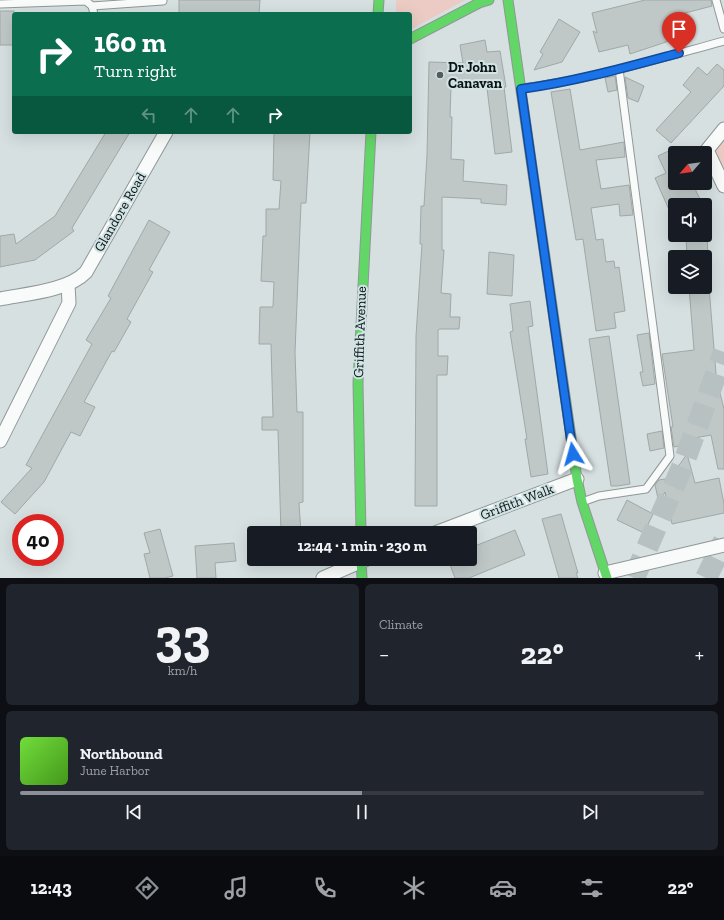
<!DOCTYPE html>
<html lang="en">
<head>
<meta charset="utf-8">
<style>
  body { margin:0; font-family:"Zilla Slab",serif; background:#20242c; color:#f1f3f6; height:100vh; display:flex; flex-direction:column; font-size:15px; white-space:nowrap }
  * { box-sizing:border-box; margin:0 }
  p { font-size:13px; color:#9ea1a6 }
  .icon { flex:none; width:22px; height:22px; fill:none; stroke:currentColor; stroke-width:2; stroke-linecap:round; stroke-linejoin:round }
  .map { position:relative; height:578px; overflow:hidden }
  .sheet { display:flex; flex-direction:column; gap:6px; padding:6px; background:#0d0f14; flex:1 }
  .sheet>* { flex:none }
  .guide { position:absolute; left:12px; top:12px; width:400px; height:122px; border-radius:4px; box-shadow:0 4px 16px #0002; background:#0b6e4f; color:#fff; overflow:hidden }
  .needle { width:26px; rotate:242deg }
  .controls { position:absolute; left:668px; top:146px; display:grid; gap:8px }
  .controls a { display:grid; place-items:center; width:44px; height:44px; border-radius:4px; background:#171b24; box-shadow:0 4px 16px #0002; font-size:20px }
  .speed { position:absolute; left:12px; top:514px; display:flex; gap:8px; font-size:20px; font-weight:700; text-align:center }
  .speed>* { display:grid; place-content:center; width:52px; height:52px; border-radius:50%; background:#171b24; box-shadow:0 4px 16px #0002; line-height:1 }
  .speed .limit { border:6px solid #d22; background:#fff; color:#111 }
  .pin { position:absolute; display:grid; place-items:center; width:34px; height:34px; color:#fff; margin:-41px -17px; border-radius:50% 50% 50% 0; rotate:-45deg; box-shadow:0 0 4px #0007 }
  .pin .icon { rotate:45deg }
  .me { position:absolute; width:44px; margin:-22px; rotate:352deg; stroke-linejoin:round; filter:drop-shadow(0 0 3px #0008) }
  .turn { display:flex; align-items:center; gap:14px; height:84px; padding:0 16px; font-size:18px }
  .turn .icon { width:52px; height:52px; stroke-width:2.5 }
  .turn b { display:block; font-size:28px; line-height:34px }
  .lanes { display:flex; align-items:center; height:38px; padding:0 16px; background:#0003; justify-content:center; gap:20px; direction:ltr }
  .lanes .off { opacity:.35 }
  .big { font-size:30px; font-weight:700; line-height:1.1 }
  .sheet .card { flex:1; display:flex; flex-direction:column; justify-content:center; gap:6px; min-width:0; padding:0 14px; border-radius:6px; background:#20242c }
  .sheet .dial { align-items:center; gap:0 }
  .dial b { font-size:52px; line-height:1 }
  .song { display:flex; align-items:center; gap:12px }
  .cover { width:48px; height:48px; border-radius:6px; background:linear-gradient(135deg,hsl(100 70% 55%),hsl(100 70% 35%)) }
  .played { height:4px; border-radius:2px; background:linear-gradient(90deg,#8c9099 50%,#363941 50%) }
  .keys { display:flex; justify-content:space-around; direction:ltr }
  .heat { display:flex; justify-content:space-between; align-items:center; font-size:22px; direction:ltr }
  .sheet .tiles { flex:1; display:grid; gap:6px; grid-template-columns:1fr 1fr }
  .card:last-child { grid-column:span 2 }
  .trip { position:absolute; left:247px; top:526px; width:230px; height:40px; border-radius:4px; background:#171b24; box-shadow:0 4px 16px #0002; font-weight:700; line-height:40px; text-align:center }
  .tabs { display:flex; height:64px; justify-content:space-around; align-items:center; background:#090b0e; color:#9ea1a6 }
  .tabs .icon { width:28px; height:28px }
  .tabs .selected { color:#8c9099 }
  .tabs b { font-size:18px; color:#f1f3f6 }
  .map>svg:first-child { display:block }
  .green { fill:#ebcbc4 }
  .building { fill:#bfc7c7; stroke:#a0a8a8 }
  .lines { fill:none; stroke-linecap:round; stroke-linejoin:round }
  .highway-tunnel { stroke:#b8c1c1; stroke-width:22; stroke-dasharray:22 11; stroke-linecap:butt }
  .lane-casing { stroke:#909797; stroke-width:9 }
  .street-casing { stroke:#909797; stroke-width:15 }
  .fast-casing { stroke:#909797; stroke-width:11 }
  .lane { stroke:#f9fafa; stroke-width:7 }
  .street { stroke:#f9fafa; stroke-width:13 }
  .fast { stroke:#63d668; stroke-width:9 }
  .route-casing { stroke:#114b97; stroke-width:10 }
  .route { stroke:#1a73e8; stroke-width:7 }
  .poi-dot { fill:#535b5b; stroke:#d1e3e5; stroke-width:1.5 }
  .labels { text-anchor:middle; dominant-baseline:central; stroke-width:4; stroke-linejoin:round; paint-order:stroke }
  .poi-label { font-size:14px; font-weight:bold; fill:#0c1313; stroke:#d1e3e5; text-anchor:start }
  .street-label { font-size:14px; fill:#0c1313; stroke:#d1e3e5 }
</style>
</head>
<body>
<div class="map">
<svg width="724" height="578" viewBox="0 0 724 578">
  <rect width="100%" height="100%" fill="#d6e0e0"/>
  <!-- green -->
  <g class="green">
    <path d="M396,0H465L410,30V14H396Z"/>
    <path d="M724,139V170L715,150Z"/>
  </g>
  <!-- building -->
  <g class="building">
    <path d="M179,0H260L259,14H179Z"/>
    <path d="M645,0H711L712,6L670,17L675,39L630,54L628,45L599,52L593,31L597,33L592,13Z"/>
    <rect x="0" y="11" width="14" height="34"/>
    <path d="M559,19L580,32L562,62L534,70L543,54L540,52Z"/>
    <path d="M485,40L487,52L500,51L506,87H504L512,152L495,154L487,88L451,87L450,117H452L451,159L464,160L463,181L507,185L506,205L481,203V199L442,197V250H444L441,293L451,294L450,317H460L459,329H439L438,331V356H448L447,375H437V506H415L416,336L422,244H420L421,206H424L427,155L429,62L463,63L460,45Z"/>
    <path d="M717,64L724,70V86L671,143L656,130L691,92L683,85L698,67L707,75Z"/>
    <path d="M615,76L617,90L608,92L605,78Z"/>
    <path d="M625,77L644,86L638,102L628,98Z"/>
    <path d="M570,89L580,150L624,142L625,157L596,160L601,189L629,185L633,215L620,216L619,204L591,208L596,240L603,239L606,262L614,261L615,268L619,267L625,311L614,313L616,328L596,331L583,239L576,240L551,92Z"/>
    <path d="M106,132H130L72,228L74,231L35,260L0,267V236L14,234L16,244L55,216Z"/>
    <path d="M274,132H310L306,203H301L295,352L297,412H303V502L299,503L301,533H281L278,430H262V417H273L271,344H259L260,307H273L274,282L261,281L263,236H266V209H279L281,181L273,180Z"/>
    <path d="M675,148V183H692L703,205H675V209L670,212L655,178L666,173L658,156Z"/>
    <path d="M149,220L170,232L149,270L153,272L127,319L131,322L114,352L112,351L84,402L95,407L80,436L71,432L44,482L15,514L1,502L32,468L26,465L92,344L86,340L111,298L108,296Z"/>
    <path d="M686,235H707L708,257H687Z"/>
    <path d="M489,252L514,255L512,296L487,294Z"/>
    <path d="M689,287H709L717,386L718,385L724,409V469H718L711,435L684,440L685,445L674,447L671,427H673L662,354L694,350Z"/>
    <path d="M530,301L533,326L528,327L548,474L531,477L525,439H527L510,332L513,331L510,304Z"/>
    <path d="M649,333L655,384L643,386L640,372H643L637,335Z"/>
    <path d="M609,336L630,484L617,486H611L589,339Z"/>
    <path d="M662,431L664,448L650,451L647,434Z"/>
    <path d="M687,454L695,483L719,478L724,504V513L672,524L665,492L659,503L655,485L659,480L670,478Z"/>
    <path d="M627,500L653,514L644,533L617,520Z"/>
    <path d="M561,514L578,573H576L578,578H559L542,519Z"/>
    <path d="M160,529L173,576L165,578H150L144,554L150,553L144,533Z"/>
    <path d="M515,530L525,555L469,578H455L448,559H470V548Z"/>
    <path d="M234,543L236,561L215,563L216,578H197L195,546Z"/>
  </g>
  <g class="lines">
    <!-- highway-tunnel -->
    <g class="highway-tunnel">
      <path d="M634,578L683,465L724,352"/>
      <path d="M706,578L724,541"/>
    </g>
    <!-- lane casing -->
    <g class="lane-casing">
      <g id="lane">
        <path d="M716,0L724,29"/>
        <path d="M0,4L86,1L92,6L94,14"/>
        <path d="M92,6L163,1"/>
        <path d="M522,88C590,80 658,59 724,41"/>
        <path d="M582,502L599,496L646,489L670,456L619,69"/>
      </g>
    </g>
    <!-- street casing -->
    <g class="street-casing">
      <g id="street">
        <path d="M724,129L707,150L724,186"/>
        <path d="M0,299C25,294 68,291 86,272L166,132"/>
        <path d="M0,441L69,303L68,284"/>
        <path d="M435,533L577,479"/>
        <path d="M605,573L724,545"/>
        <path d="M323,578L367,559"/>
      </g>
    </g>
    <!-- fast casing -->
    <g class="fast-casing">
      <g id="fast">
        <path d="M508,0L577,479L582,502L607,578"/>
        <path d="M378,14L379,0"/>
        <path d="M410,39L479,3L489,0"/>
        <path d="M361,533L358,383L371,132"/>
        <path d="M361,559L362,578"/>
      </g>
    </g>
    <!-- lane -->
    <use href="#lane" class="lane"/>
    <!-- street -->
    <use href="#street" class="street"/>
    <!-- fast -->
    <use href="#fast" class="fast"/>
  </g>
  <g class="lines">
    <!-- route casing -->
    <g class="route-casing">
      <path id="route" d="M573,454L521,89C574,82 627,67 679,53"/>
    </g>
    <!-- route -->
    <use href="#route" class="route"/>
  </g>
  <!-- markers -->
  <circle class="poi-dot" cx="440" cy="75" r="4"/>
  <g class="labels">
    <!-- poi labels -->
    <g class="poi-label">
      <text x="448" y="67">Dr John<tspan x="448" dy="16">Canavan</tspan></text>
    </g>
    <!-- street labels -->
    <g class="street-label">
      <text transform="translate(120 212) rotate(-60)">Glandore Road</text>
      <text transform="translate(360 332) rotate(-88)">Griffith Avenue</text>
      <text transform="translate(517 502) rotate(-21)">Griffith Walk</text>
    </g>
  </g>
</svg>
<div class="controls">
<a><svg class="needle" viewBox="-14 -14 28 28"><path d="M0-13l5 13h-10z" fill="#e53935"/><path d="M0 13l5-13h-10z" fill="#9ea1a6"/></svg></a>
<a><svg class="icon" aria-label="sound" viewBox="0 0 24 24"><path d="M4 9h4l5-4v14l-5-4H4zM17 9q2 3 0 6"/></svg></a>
<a><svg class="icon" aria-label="layers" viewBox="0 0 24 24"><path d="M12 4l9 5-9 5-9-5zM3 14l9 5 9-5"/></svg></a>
</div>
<div class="speed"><div class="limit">40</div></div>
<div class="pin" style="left:679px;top:53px;background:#d93025"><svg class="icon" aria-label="arrive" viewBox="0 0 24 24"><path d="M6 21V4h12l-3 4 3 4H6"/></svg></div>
<svg class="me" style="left:573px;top:454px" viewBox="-20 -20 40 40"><path d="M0-17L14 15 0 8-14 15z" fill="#1a73e8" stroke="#fff" stroke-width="4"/></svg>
<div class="trip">12:44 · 1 min · 230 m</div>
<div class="guide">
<div class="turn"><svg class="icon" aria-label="right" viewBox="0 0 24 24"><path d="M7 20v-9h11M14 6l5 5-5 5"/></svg><div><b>160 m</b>Turn right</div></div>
<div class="lanes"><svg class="icon off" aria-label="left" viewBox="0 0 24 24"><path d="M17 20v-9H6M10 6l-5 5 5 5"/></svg><svg class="icon off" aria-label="ahead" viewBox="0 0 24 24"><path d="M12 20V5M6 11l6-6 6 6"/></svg><svg class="icon off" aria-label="ahead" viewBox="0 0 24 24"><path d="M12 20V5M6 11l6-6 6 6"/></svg><svg class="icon" aria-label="right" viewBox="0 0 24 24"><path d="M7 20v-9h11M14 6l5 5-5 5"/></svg></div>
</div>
</div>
<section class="sheet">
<div class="tiles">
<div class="card dial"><b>33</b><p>km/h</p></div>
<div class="card"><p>Climate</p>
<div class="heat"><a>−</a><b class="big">22°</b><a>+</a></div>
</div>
<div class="card">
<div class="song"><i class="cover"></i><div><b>Northbound</b><p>June Harbor</p></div></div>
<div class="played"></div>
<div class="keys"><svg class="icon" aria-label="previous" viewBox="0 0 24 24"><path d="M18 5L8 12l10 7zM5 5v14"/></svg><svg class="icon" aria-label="pause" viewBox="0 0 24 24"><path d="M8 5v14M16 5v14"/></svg><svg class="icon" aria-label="next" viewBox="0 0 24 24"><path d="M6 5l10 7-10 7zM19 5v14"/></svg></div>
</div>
</div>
</section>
<nav class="tabs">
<b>12:43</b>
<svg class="icon selected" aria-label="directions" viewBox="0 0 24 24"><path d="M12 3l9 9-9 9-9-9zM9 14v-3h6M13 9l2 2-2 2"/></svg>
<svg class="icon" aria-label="music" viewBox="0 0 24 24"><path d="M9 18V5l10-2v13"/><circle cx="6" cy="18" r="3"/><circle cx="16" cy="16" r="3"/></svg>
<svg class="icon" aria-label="phone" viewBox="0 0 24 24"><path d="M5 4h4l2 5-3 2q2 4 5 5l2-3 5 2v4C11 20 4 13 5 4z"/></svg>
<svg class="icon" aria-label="climate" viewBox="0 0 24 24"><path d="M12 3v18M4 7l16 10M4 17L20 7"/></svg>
<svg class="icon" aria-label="car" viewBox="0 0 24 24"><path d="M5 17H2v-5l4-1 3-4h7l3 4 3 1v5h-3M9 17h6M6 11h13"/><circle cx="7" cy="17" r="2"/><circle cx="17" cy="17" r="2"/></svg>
<svg class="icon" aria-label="filters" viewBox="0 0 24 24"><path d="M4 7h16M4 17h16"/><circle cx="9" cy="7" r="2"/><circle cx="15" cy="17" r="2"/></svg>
<b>22°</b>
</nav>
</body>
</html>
